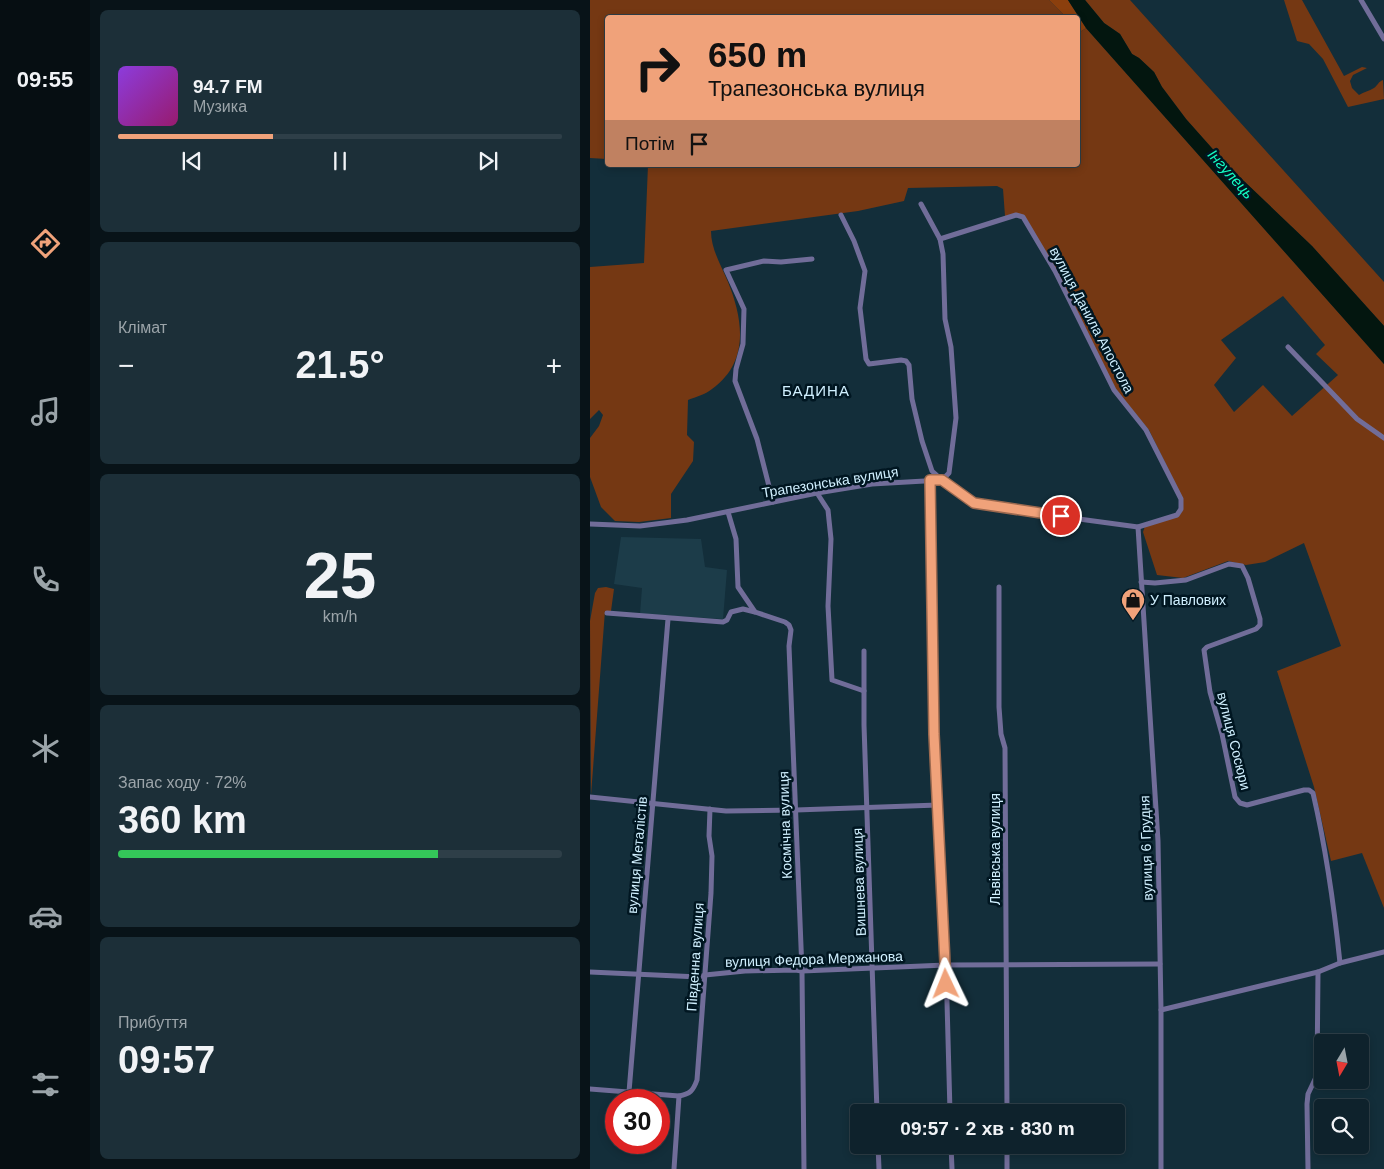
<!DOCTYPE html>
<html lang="uk">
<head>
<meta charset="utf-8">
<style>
  body { margin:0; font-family:Helvetica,sans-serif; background:#1c2f38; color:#f1f3f6; height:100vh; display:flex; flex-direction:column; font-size:19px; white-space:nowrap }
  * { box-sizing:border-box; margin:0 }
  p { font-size:16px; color:#9ba4a9 }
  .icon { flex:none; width:28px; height:28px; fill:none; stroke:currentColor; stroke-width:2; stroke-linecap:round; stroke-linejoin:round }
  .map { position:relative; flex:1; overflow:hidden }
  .panel { display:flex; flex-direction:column; gap:10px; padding:10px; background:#081318; width:500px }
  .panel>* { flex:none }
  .hud { position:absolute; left:15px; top:15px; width:475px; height:152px; border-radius:5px; box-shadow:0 2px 8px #0003,0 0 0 1px #2e3f48; background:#f0a27a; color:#111; overflow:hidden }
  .needle { width:32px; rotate:190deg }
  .buttons { position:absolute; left:724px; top:1034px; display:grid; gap:10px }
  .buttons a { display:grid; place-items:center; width:55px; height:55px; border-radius:5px; background:#0e222c; box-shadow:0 2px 8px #0003,0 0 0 1px #2e3f48; font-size:25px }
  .speed { position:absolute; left:15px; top:1089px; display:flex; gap:10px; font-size:25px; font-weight:700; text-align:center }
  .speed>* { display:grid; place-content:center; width:65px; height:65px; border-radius:50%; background:#0e222c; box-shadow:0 2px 8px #0003,0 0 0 1px #2e3f48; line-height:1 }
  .speed .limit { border:8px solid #d22; background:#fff; color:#111 }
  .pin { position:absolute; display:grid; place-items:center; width:42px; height:42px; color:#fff; margin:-21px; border:2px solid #fff; border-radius:50%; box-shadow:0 1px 5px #0007 }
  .me { position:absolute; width:55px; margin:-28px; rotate:358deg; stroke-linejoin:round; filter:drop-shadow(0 0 4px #0008) }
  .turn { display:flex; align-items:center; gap:18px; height:105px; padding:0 20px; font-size:22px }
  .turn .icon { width:65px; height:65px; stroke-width:2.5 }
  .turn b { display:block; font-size:35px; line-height:42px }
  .then { display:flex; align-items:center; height:48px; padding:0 20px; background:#0003; gap:10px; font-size:19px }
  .big { font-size:38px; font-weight:700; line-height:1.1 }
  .panel .card { flex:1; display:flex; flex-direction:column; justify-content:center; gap:8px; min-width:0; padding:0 18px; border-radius:8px; background:#1c2f38 }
  .panel .dial { align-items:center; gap:0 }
  .dial b { font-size:65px; line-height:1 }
  .song { display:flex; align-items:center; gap:15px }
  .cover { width:60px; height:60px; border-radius:8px; background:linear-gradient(135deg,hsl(270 70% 55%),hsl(320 70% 35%)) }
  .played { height:5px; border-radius:2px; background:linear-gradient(90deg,#f0a27a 35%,#2e3f48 35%) }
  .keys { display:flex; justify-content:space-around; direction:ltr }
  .heat { display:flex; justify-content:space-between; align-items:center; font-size:28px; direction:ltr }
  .charge { height:8px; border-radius:4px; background:linear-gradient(90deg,#34c759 72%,#2e3f48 0) }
  .trip { position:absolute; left:260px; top:1104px; width:275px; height:50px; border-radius:5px; background:#0e222c; box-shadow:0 2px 8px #0003,0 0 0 1px #2e3f48; font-weight:700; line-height:50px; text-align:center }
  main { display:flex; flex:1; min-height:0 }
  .tab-bar { display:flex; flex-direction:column; width:90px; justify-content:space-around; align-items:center; background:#060e12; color:#9ba4a9 }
  .tab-bar .icon { width:35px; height:35px }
  .tab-bar .active { color:#f0a27a }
  .tab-bar b { font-size:22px; color:#f1f3f6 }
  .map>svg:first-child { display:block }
  .built { fill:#1c3c49 }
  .green { fill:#753813; fill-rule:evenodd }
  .forest { fill:#8b3f0d }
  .water { fill:#03160f }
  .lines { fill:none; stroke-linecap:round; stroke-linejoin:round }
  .minor { stroke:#716d99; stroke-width:5 }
  .route-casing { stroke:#9c694f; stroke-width:12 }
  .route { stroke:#f0a27a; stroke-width:9 }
  .labels { text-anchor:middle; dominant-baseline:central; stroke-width:5; stroke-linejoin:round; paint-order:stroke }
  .street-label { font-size:14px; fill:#d0f0ff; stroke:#001621 }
  .poi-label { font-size:14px; fill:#d0f0ff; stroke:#001621; text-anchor:start }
  .water-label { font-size:15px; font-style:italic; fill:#13ffc4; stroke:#001621 }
  .neighbourhood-label { font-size:15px; letter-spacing:1px; fill:#d0f0ff; stroke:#001621 }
</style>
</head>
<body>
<main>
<nav class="tab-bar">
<b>09:55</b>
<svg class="icon active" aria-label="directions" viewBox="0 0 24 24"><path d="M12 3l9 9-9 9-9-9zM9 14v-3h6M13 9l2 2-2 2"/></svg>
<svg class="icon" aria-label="music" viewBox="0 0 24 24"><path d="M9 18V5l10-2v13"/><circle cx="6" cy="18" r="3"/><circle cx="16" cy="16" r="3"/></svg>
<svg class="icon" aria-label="phone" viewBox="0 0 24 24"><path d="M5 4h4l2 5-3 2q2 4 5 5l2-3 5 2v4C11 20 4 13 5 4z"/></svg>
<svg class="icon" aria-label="climate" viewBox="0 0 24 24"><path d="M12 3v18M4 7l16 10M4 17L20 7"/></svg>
<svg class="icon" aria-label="car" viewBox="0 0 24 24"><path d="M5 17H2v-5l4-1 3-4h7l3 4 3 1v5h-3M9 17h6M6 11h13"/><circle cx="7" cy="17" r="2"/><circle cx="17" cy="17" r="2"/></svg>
<svg class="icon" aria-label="filters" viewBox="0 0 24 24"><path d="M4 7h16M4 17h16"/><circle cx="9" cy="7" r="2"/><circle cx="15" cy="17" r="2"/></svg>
</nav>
<section class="panel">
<div class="card">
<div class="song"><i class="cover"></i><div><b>94.7 FM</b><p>Музика</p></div></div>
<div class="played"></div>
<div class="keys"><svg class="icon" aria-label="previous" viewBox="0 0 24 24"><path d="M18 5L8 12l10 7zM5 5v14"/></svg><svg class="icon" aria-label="pause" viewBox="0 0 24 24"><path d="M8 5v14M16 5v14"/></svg><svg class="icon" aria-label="next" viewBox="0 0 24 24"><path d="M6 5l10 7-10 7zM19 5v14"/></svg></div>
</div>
<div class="card"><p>Клімат</p>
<div class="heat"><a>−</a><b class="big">21.5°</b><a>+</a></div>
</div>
<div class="card dial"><b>25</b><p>km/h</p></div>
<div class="card"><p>Запас ходу · 72%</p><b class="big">360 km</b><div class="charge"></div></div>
<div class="card"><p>Прибуття</p><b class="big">09:57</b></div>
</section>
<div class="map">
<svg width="794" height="1169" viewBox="0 0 794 1169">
  <rect width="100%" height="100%" fill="#132e3a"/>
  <!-- built -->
  <path class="built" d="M31,537L111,539L115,567L137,570L133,619L50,614L52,588L24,584Z"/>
  <!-- green -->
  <g class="green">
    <path d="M0,0H459L476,17L18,18L17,159L0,158Z"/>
    <path d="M495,0H540L794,282V326L722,246L636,164L596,119L572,87L564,72L549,58L542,54L530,34L514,23Z"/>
    <path d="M694,0H712L754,76L772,67L777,68L763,75L760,81L762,88L769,95C774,92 779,91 784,88C788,85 788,82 793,80L794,99L758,107L733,59L719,44L707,41Z"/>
    <path d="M496,28L794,364V908L772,853L741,861L724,787L687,671L751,646L714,543L675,562L656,565L638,561L593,578L567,575L553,532L555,526L587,517L593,499L559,430L525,389L434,216H415L413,189L407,186L318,188L314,201L268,211L121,231C121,249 131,265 138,282C153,319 160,362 122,389C116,394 106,397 98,400L97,435L104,442L103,461L81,494V518L49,522L25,521L11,507L0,477V438L9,426L13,415L9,410L0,419V267L54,263L58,165H488V30L490,32ZM693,296L735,345L726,354L748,375L702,416L673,385L644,412L624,385L646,358L631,340Z"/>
    <path d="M16,587L24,589L21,611H15L1,795L0,621L5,593L8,588Z"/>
  </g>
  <!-- forest -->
  <path class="forest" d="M459,0H478L496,28L490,32L488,30V18L476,17Z"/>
  <!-- water -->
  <path class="water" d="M478,0H495L514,23L530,34L542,54L549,58L564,72L572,87L596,119L636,164L722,246L794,326V364L496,28Z"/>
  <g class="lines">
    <!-- minor -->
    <g class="minor">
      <path d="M771,0L794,39"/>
      <path d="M251,215L264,241L275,271L270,308L276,359L279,364L311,360L316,361L319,365L322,399L332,441L342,471L352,480L359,473L366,418L361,347L355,319L353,254L350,239L331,204"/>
      <path d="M698,347L767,419L794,438"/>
      <path d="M340,480L344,734L356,965L360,1112"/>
      <path d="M227,493L238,510L239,520L241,539L238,606L242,680L274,691"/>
      <path d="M183,502L167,439L145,381L146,369L153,344L154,309L136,270L174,261L191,262L222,259"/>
      <path d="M138,512L146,539L148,587L165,612L195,622L199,625L201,630L199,646L212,971L214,1169"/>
      <path d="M0,524L50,526L97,520L227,493L282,484L352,480L378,499L393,506L548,527L587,515L591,509V499L556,430L524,390L465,271L433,217L426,215L350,239"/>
      <path d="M548,527L568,841L571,1010V1169"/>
      <path d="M551,582L565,583L596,580L639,564L652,566L658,578L670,619V625L666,629L617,647L614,650L620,692L632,734L645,797L650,803L657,805L714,790H719L723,793C736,849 744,905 750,963"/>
      <path d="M409,587V707L411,734L415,748L417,1112"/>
      <path d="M17,613L133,622L137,620L141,612L153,609L165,612"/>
      <path d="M274,651V725L287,1112"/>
      <path d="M0,797L136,811L206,810L348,805"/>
      <path d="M0,972L109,977L115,975L155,971L205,970L212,971L356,965L570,964"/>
      <path d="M571,1010L728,972L750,963L794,952"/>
      <path d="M0,1089L89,1096C100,1094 103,1091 107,1080L121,893L122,856L119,836L120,809"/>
      <path d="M39,1092L78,619"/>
      <path d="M288,1145L289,1169"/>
      <path d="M361,1145L362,1169"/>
      <path d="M417,1145V1169"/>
      <path d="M84,1169L89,1096"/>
      <path d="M718,1169L717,1104L718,1094L727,1075L728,972"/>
    </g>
  </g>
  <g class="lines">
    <!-- route casing -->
    <g class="route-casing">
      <path id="route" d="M356,984L344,734L340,480H352L384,503L471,516"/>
    </g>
    <!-- route -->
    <use href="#route" class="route"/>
  </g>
  <!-- icons -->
  <defs>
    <g id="shop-pin" transform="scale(1.25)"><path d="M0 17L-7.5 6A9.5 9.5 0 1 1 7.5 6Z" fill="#f0a27a" stroke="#001621"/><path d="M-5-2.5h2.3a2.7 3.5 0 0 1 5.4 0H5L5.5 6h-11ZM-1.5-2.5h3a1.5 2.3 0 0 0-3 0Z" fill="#111"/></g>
  </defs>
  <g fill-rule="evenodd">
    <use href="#shop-pin" x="543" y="600"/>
  </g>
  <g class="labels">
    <!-- street labels -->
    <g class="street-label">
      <text transform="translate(502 320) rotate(62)">вулиця Данила Апостола</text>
      <text transform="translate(240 482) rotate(-9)">Трапезонська вулиця</text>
      <text transform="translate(644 741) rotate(76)">вулиця Сосюри</text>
      <text transform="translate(195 825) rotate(-92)">Космічна вулиця</text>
      <text transform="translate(556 848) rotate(-92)">вулиця 6 Грудня</text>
      <text transform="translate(405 849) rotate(-90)">Львівська вулиця</text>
      <text transform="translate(47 855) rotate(-85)">вулиця Металістів</text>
      <text transform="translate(269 882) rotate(-92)">Вишнева вулиця</text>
      <text transform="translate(105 957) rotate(-86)">Південна вулиця</text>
      <text transform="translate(224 959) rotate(-2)">вулиця Федора Мержанова</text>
    </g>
    <!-- poi labels -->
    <g class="poi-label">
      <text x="560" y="600">У Павлових</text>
    </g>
    <!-- water labels -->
    <g class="water-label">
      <text transform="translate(641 174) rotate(48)">Інгулець</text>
    </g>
    <!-- neighbourhood labels -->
    <g class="neighbourhood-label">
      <text x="226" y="390">БАДИНА</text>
    </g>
  </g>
</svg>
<div class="buttons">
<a><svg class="needle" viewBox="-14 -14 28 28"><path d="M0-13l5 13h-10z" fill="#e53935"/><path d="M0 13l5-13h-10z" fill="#9ba4a9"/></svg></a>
<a><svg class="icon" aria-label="search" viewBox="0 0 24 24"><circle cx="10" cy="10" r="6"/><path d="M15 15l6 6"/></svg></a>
</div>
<div class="speed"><div class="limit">30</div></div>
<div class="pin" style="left:471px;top:516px;background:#d93025"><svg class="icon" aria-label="arrive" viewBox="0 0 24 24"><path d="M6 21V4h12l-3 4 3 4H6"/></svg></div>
<svg class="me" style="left:356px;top:984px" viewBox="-20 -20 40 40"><path d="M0-17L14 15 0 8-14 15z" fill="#f0a27a" stroke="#fff" stroke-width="4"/></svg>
<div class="trip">09:57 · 2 хв · 830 m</div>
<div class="hud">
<div class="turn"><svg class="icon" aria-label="right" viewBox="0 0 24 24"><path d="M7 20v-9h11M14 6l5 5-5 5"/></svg><div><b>650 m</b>Трапезонська вулиця</div></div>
<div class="then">Потім<svg class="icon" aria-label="arrive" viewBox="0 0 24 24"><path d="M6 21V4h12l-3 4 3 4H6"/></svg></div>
</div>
</div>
</main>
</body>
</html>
